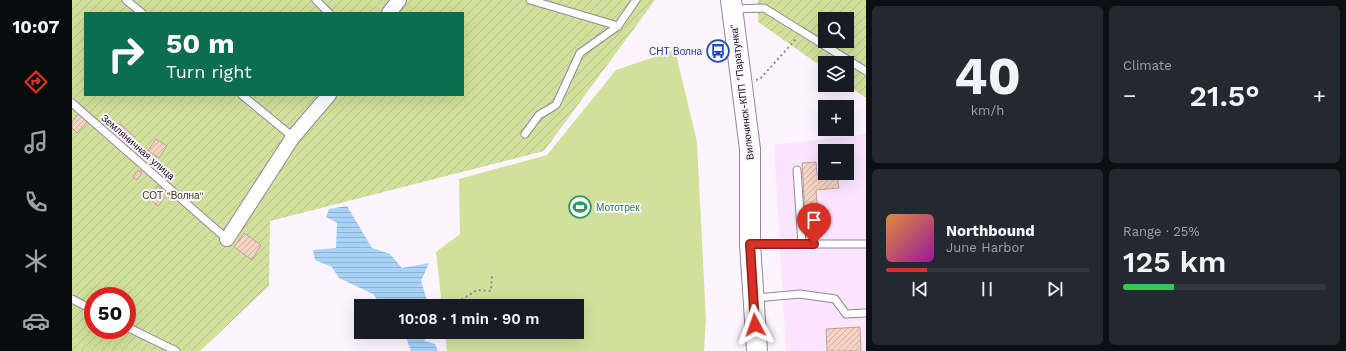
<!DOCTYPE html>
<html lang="en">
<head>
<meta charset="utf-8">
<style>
  body { margin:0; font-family:"Work Sans",sans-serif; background:#242831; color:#f1f3f6; height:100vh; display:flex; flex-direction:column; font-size:15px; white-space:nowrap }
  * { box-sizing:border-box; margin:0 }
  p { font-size:13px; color:#9ea1a6 }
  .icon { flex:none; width:22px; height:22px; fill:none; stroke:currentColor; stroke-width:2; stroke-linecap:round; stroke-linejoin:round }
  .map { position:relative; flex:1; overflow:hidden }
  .sheet { display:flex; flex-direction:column; gap:6px; padding:6px; background:#0d0f14; width:480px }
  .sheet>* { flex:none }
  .hud { position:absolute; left:12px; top:12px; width:380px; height:84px; border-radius:0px; box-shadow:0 4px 16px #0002; background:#0b6e4f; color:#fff; overflow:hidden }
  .controls { position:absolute; left:746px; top:12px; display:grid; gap:8px }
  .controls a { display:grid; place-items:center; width:36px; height:36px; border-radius:0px; background:#171b24; box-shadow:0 4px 16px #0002; font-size:20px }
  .speed { position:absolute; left:12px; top:287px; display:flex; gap:8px; font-size:20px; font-weight:700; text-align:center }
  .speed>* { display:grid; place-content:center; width:52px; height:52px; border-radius:50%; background:#171b24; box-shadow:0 4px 16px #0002; line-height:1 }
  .speed .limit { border:6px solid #d22; background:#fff; color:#111 }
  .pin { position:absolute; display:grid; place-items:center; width:34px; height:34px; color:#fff; margin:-41px -17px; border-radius:50% 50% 50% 0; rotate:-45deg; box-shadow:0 0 4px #0007 }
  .pin .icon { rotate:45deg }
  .me { position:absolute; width:44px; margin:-22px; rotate:356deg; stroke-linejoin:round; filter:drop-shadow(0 0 3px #0008) }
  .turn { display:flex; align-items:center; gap:14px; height:84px; padding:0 16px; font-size:18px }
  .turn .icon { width:52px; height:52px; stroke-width:2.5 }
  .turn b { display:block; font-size:28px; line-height:34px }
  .big { font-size:30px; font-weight:600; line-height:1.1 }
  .sheet .card { flex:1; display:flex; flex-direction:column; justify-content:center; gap:6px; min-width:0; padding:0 14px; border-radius:6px; background:#242831 }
  .sheet .dial { align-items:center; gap:0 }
  .dial b { font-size:52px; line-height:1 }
  .song { display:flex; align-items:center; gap:12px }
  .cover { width:48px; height:48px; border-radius:6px; background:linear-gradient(135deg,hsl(30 70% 55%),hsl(300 70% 35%)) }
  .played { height:4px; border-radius:2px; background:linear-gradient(90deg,#d93025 20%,#363941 20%) }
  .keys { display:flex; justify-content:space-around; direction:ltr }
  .heat { display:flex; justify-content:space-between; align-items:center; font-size:22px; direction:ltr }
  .charge { height:6px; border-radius:3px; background:linear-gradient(90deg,#34c759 25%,#363941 0) }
  .sheet .tiles { flex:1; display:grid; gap:6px; grid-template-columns:repeat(2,1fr) }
  .trip { position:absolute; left:282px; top:299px; width:230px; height:40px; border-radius:0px; background:#171b24; box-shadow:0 4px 16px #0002; font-weight:600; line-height:40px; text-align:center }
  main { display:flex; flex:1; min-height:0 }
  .menu { display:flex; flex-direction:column; width:72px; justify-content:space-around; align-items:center; background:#090b0e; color:#9ea1a6 }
  .menu .icon { width:28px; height:28px }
  .menu .current { color:#d93025 }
  .menu b { font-size:18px; color:#f1f3f6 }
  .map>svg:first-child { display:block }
  .built { fill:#fae4fe; fill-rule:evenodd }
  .garden { fill:url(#garden-furrows); fill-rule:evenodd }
  .pitch { fill:#d1e09b }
  .water { fill:url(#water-rules) }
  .building { fill:url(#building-hatch); stroke:#c1a194 }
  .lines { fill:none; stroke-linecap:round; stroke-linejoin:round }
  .lane-casing { stroke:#98849c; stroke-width:9 }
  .street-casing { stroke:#98849c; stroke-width:16 }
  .secondary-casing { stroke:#98849c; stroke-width:22 }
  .path { stroke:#928994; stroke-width:2; stroke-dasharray:2 3; stroke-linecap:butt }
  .lane { stroke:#fff; stroke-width:7 }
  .street { stroke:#fff; stroke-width:14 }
  .secondary { stroke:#fff; stroke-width:20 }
  .route-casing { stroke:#8d1f18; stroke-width:10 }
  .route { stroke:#d93025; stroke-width:7 }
  .labels { text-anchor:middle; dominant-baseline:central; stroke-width:4; stroke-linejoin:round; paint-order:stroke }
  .transit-label { font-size:10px; fill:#164399; stroke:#fdf4ff; text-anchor:end }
  .street-label { font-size:10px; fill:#140d16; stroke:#fdf4ff }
  .park-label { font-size:10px; fill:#3a4300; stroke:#fdf4ff }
  .leisure-label { font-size:10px; fill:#27864d; stroke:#fdf4ff; text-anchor:start }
</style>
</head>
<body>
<main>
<nav class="menu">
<b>10:07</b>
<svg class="icon current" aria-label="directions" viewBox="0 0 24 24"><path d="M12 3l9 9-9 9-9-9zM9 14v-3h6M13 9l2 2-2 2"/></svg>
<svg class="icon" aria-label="music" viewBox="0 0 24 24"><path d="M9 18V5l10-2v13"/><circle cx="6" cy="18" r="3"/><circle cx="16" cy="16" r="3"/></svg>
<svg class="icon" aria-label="phone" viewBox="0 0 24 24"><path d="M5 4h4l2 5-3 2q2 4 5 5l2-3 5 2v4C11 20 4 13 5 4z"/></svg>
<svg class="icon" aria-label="climate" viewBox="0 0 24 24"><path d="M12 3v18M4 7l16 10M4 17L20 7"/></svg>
<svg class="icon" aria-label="car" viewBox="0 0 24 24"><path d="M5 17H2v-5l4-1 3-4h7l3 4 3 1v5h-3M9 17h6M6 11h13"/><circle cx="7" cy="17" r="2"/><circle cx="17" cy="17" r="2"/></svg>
</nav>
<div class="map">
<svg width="794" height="351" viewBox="0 0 794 351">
  <defs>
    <pattern id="garden-furrows" width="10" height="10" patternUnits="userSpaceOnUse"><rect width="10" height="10" fill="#d1e09b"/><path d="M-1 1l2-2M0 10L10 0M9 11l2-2" fill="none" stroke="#b3bf85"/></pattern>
    <pattern id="water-rules" width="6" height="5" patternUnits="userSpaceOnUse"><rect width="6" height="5" fill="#a8d2f6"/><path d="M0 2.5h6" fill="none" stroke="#90b3d2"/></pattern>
    <pattern id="building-hatch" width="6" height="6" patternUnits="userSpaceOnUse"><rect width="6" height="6" fill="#f4d2c4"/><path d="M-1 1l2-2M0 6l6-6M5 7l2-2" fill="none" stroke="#d0b3a8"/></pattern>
  </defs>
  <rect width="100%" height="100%" fill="#fdf4ff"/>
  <!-- built -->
  <path class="built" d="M794,134V351H714L702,145ZM753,151H775V173H753Z"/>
  <!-- garden -->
  <g class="garden">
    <path d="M0,0H583L472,151L198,221L197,286L128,351H0ZM13,13H391V95H13ZM21,296H55V330H21Z"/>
    <path d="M686,0H794V98L775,85V63H753V69L686,22ZM753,19H775V41H753Z"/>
  </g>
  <!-- pitch -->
  <path class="pitch" d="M603,50L625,142L634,320L632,351H375L373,332H505V306H370L364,252L388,234L387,179L475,155L544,70Z"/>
  <!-- water -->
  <g class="water">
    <path d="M275,206L300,248L318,254L330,268L357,263L349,281L357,306H310L301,294L267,278L260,267L243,260L241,250L264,248L265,223L254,217L257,209Z"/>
    <path d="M332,332H352L353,341L363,344L366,351H339Z"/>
  </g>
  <!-- building -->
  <g class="building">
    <path d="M7,114L15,122L5,133L0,128V122Z"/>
    <path d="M48,124L63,137L54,147L39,134Z"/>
    <path d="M84,139L95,146L87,158L76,151Z"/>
    <path d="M744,162L745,175L765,174L767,188L744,190L746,214L733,215L730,163Z"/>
    <path d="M66,170L70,173L65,180L61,177Z"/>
    <path d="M86,186L96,194L86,206L76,197Z"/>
    <path d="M172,233L189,245L180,260L162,247Z"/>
    <path d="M788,327L789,351H755L754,329Z"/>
  </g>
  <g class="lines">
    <!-- lane casing -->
    <g class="lane-casing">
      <g id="lane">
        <path d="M54,0L70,13"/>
        <path d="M244,0L257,13"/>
        <path d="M458,0L546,26"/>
        <path d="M662,9L692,8L794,71"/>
        <path d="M170,95L221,137"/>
        <path d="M0,103L155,239"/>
        <path d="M453,134L467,115L484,105L508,53L546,26L564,0"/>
        <path d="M725,170L730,243"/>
        <path d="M680,244H794"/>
        <path d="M684,298L728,294L763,299L774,314L794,313"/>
        <path d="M0,299L21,310"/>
        <path d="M55,327L104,351"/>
      </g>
    </g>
    <!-- street casing -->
    <g class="street-casing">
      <g id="street">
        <path d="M317,13L327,0"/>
        <path d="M155,239L221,137L257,95"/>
      </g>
    </g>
    <!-- secondary casing -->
    <g class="secondary-casing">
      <path id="secondary" d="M659,0L678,149V244L685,351"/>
    </g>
    <!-- path -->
    <g class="path">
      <path d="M684,80L688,79L724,39"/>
      <path d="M381,305L405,290L419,291L420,275"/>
    </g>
    <!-- lane -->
    <use href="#lane" class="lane"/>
    <!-- street -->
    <use href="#street" class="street"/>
    <!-- secondary -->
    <use href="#secondary" class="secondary"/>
  </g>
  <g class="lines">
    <!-- route casing -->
    <g class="route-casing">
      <path id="route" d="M683,325L678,244H742"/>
    </g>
    <!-- route -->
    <use href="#route" class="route"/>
  </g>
  <!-- icons -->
  <defs>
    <g id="bus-ring" transform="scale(1.15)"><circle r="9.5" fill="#fdf4ff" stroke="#1a4fb4" stroke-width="1.5"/><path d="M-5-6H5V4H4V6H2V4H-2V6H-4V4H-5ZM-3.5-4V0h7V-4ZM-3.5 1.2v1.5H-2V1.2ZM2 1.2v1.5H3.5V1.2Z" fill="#1a4fb4"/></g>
    <g id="stadium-ring" transform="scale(1.15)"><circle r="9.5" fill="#fdf4ff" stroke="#2e9e5b" stroke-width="1.5"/><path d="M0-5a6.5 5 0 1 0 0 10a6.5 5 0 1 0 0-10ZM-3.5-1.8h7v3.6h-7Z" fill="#2e9e5b"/></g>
  </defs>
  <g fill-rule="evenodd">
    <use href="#bus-ring" x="646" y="51"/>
    <use href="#stadium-ring" x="508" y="207"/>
  </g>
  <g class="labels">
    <!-- transit labels -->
    <g class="transit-label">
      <text x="630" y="51">СНТ Волна</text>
    </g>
    <!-- street labels -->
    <g class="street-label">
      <text transform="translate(670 92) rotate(-97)">Вилючинск-КПП "Паратунка"</text>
      <text transform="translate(66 147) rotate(41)">Земляничная улица</text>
    </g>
    <!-- park labels -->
    <g class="park-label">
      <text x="101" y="195">СОТ "Волна"</text>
    </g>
    <!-- leisure labels -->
    <g class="leisure-label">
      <text x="524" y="207">Мототрек</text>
    </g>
  </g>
</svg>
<div class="controls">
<a><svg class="icon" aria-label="search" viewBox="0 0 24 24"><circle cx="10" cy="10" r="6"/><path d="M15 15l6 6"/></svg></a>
<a><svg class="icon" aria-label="layers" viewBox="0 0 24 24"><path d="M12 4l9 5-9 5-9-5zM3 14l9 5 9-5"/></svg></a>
<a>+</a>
<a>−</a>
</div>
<div class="speed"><div class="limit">50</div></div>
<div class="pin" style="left:742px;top:244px;background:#d93025"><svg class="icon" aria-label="arrive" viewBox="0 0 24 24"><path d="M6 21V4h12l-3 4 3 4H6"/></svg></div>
<svg class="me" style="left:683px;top:325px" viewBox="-20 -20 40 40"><path d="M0-17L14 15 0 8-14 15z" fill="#d93025" stroke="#fff" stroke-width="4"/></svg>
<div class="trip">10:08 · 1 min · 90 m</div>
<div class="hud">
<div class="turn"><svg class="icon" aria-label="right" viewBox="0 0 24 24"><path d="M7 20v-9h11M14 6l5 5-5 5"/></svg><div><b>50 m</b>Turn right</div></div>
</div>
</div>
<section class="sheet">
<div class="tiles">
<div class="card dial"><b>40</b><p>km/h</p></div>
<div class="card"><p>Climate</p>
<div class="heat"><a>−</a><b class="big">21.5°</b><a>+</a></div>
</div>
<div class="card">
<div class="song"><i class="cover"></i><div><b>Northbound</b><p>June Harbor</p></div></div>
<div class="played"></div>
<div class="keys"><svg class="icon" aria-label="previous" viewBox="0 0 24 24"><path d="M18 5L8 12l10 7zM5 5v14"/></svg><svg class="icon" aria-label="pause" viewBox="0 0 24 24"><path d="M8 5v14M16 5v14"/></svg><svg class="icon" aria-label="next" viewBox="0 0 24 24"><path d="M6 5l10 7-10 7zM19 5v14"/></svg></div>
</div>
<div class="card"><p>Range · 25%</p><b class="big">125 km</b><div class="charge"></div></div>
</div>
</section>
</main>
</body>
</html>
